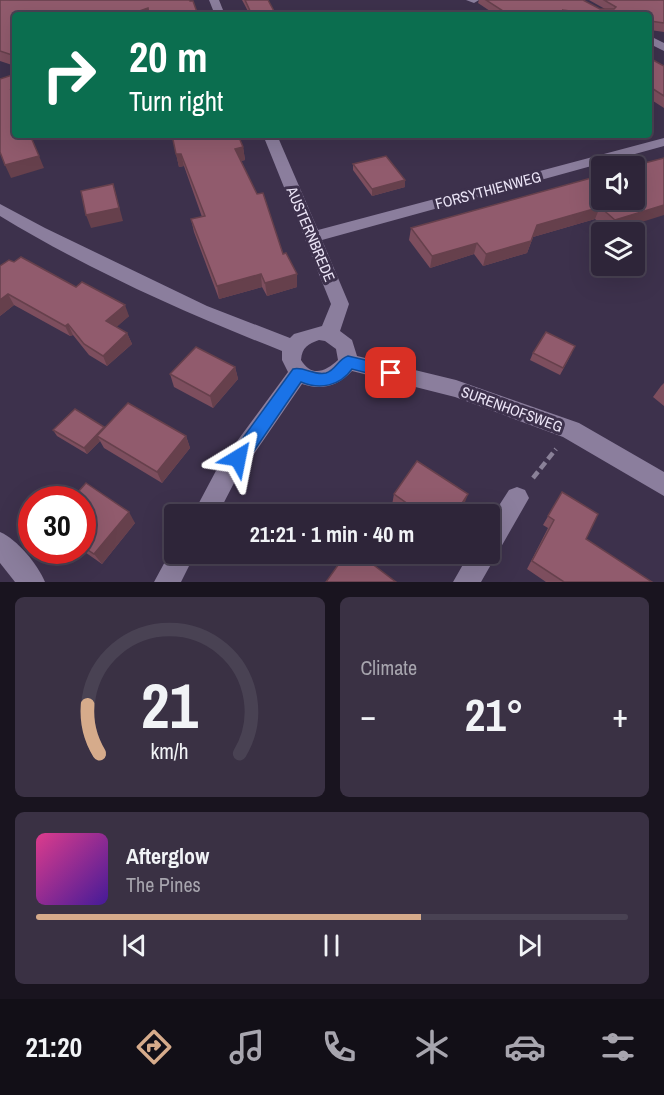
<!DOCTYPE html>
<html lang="en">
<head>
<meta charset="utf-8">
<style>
  body { margin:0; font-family:"Archivo Narrow",sans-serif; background:#3a3144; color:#f1f3f6; height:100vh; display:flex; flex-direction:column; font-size:22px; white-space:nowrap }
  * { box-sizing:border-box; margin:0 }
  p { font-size:20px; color:#a7a5ae }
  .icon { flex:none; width:33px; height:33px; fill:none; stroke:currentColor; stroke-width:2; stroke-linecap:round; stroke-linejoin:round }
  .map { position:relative; height:582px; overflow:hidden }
  .details { display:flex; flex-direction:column; gap:15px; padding:15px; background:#19141f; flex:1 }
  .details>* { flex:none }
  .top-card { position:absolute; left:12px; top:12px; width:640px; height:126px; border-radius:6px; box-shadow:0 6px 24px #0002,0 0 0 2px #494253; background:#0b6e4f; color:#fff; overflow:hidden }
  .controls { position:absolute; left:591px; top:156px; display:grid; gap:12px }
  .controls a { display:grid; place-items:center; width:54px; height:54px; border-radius:6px; background:#2e2539; box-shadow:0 6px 24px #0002,0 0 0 2px #494253; font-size:30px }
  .speed { position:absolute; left:18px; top:486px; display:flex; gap:12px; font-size:30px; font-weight:700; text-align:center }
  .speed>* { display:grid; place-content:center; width:78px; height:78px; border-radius:50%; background:#2e2539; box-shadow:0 6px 24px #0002,0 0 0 2px #494253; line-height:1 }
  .speed .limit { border:9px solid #d22; background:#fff; color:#111 }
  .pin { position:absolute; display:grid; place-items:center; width:51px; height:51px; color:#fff; margin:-26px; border-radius:12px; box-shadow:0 3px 9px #0006 }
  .me { position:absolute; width:66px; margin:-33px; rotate:35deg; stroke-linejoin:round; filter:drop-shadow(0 0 4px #0008) }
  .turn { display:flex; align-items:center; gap:21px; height:126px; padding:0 18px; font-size:27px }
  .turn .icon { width:78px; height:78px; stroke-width:2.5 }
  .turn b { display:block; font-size:42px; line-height:51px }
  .big { font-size:45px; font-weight:700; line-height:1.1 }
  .details .tile { flex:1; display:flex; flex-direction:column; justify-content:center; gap:9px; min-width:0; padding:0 21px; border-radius:9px; background:#3a3144 }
  .details .dial { align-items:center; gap:0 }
  .dial svg { height:156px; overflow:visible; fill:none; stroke:#494253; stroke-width:7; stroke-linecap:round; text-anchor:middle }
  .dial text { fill:#f1f3f6; stroke:none }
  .song { display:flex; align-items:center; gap:18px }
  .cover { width:72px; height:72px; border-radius:9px; background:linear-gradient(135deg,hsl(330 70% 55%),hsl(260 70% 35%)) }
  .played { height:6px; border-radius:3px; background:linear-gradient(90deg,#d6ab8b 65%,#494253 65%) }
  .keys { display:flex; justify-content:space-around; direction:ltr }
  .heat { display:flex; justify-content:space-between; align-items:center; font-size:33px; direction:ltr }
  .details .tiles { flex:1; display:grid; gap:15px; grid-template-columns:1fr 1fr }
  .tile:last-child { grid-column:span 2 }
  .trip { position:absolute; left:164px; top:504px; width:336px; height:60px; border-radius:6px; background:#2e2539; box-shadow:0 6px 24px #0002,0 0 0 2px #494253; font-weight:700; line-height:60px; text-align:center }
  .menu { display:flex; height:96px; justify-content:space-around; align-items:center; background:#120f17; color:#a7a5ae }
  .menu .icon { width:42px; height:42px }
  .menu .selected { color:#d6ab8b }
  .menu b { font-size:27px; color:#f1f3f6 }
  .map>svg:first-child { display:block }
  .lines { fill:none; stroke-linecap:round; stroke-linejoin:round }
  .path { stroke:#8a8198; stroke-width:4.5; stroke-dasharray:8 4; stroke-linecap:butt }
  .minor { fill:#8b7e9d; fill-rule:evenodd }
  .wall { fill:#7d4e5e }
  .shaded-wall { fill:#66404c }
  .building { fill:#915b6d; stroke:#66404c; stroke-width:1.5 }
  .route { fill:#1a73e8; stroke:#114b97; stroke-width:1.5 }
  .labels { text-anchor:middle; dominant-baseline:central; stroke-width:6; stroke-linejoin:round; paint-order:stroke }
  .street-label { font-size:15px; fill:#ebe4f6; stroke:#3d314c }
</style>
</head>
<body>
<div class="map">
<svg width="664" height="582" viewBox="0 0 664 582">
  <rect width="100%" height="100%" fill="#3d314c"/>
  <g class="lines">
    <!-- path -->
    <path class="path" d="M533,478L556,449"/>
    <!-- minor -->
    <g class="minor">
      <path d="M209,0H219L225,15H215Z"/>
      <path d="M466,0H479L474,3Z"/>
      <path d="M650,36L664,43V51L650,44Z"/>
      <path d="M263,135H277L318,230L664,138V146L322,240L349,304L340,331L352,340L357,356L456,380L579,423L664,472V496L563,437L455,397L352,371C338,386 322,391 302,384L234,483L218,514H193L218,467L288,372L282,360V351C185,313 89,270 0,216V204L45,228L207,306L290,338L294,334L322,326L331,304ZM319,340L325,341L336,349L338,360C326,371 312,378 301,360C302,347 308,344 319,340Z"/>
      <path d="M517,487L525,490L529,498L481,582H453L469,554H489V521L509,490Z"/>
      <path d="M0,532C17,539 38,565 45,582H15L0,563Z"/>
      <path d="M174,545V554H195L181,582H154Z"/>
    </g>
  </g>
  <!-- wall -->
  <g class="wall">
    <path d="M0,0L15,15V66L0,61Z"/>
    <path d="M242,0H268L276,15H250Z"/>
    <path d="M479,0H583L600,9H605L589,0H664V32L650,30V15H496L478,3Z"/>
    <path d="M650,61L664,66V108L650,99Z"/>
    <path d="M172,135L243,147L245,160L241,161L283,254L297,287L267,296L262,287L219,299L194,232L191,219L202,217L184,166L179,167Z"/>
    <path d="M664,158L610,232L595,219L533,237L527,253L483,266L474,254L430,268L409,240L411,228Z"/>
    <path d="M353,164L405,187L372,196L353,170Z"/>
    <path d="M14,262L129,316L116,327L127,333L132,344L107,366L89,355L73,335L70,336L14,305L0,316Z"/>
    <path d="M533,353H572L560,375L530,360Z"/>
    <path d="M235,367L238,379L213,408L174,387L170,374Z"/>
    <path d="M664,383V406L653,397L661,386Z"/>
    <path d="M105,428L186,436L190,448L162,483L104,448L100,441L87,454L57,436L53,430Z"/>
    <path d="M562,492L586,539L652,582H546L527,569L548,528L543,525Z"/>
    <path d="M394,494L464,505L458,514H405L392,505Z"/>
    <path d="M82,500L135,523L102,564L82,550Z"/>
  </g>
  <!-- shaded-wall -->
  <g class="shaded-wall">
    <path d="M148,8L149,15H128Z"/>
    <path d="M30,135H40L31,138Z"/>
    <path d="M243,147L245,160L236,162L235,149Z"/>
    <path d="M176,154H181L184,166L179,167Z"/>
    <path d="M39,156L44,168L11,178L5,165Z"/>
    <path d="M405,180V187L372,196V189Z"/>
    <path d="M113,184L123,221L91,228L86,215Z"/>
    <path d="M664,205V215L610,232L615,220Z"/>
    <path d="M600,207L595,219L533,237L527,253L483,266L486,254L537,225Z"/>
    <path d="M477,243L474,254L430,268L432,256Z"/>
    <path d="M261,274L262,287L219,299L217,286Z"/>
    <path d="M297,274V287L267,296L265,283Z"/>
    <path d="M8,294L14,305L0,316V300Z"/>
    <path d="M125,305L129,316L111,332L106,321Z"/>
    <path d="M68,324L73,335L70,336L65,326Z"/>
    <path d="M127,333L132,344L107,366L103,356Z"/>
    <path d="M235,367L238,379L213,408L210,396Z"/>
    <path d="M104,427L107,433L97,436L100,441L87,454L84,448Z"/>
    <path d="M186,436L190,448L162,483L157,472Z"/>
    <path d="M468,494L464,505L458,514H455Z"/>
    <path d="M129,512L135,523L102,564L94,554Z"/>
  </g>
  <!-- building -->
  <g class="building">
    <path d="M0,0H189L190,1H193L198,15H149L148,8L128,15H15V56L0,51Z"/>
    <path d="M245,0H268L276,15H252Z"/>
    <path d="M486,0H583L600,9H614L616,7L604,0H664V23L650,21V15H603L562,10L571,15H517L512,12L506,13Z"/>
    <path d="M653,60L664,66V96L650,87V61Z"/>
    <path d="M15,74V90H11L15,96V135H30L39,156L5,165L0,152V79Z"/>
    <path d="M172,135H238L243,147L235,149L257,194L263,193L283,254L286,253L297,274L265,283L261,274L217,286L191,219L205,216L181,154H176Z"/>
    <path d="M386,156L405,180L372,189L353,164Z"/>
    <path d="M664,158V205L615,220L600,207L537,225L531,241L486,254L477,243L432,256L411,228L602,175V200H634V166H633Z"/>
    <path d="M113,184L119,208L86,215L81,191Z"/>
    <path d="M21,257L76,287L82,282L125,305L106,321L127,333L103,356L84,344L68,324L65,326L8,294L0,300V266L9,260L14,262Z"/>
    <path d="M546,332L575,346L563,368L533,353Z"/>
    <path d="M196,347L235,367L210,396L170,374Z"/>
    <path d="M128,403L186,436L157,472L97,436Z"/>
    <path d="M75,409L104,427L84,448L53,430Z"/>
    <path d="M417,461L468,494L455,514H422L394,494Z"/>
    <path d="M86,483L129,512L94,554L82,546V500H71Z"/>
    <path d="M562,492L598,514L586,539L652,582H564L532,561L554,520L548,516Z"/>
    <path d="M346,554H359L396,582H326Z"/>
  </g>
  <!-- route -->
  <path class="route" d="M348,356L391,366L396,368L399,373L396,377L391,379L352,369C340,386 320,390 301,382L245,464L238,466L232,464L230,458L232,453L293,369C304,366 314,376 326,373C336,370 338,359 348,356Z"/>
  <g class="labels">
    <!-- street labels -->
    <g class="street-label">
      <text transform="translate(488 190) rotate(-15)">FORSYTHIENWEG</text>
      <text transform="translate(311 234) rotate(67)">AUSTERNBREDE</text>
      <text transform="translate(512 409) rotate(20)">SURENHOFSWEG</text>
    </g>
  </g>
</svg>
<div class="controls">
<a><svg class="icon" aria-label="sound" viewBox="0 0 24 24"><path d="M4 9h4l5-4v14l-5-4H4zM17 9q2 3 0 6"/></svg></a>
<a><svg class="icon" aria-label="layers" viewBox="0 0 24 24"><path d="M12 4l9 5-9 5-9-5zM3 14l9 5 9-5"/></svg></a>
</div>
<div class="speed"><div class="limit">30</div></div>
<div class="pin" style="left:391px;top:373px;background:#d93025"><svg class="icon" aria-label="arrive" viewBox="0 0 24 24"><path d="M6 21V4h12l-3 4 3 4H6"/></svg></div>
<svg class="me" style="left:238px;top:458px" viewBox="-20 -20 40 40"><path d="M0-17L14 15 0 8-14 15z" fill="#1a73e8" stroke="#fff" stroke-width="4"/></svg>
<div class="trip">21:21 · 1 min · 40 m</div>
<div class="top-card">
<div class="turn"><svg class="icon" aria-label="right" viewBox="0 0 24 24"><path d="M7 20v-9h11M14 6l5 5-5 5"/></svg><div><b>20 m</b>Turn right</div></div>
</div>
</div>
<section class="details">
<div class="tiles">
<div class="tile dial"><svg viewBox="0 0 100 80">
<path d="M14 69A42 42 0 1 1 86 69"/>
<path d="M14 69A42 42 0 0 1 8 44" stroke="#d6ab8b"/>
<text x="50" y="56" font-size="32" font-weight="700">21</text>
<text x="50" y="72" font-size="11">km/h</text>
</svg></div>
<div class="tile"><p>Climate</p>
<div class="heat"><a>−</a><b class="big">21°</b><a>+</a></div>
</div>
<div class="tile">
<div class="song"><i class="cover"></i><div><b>Afterglow</b><p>The Pines</p></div></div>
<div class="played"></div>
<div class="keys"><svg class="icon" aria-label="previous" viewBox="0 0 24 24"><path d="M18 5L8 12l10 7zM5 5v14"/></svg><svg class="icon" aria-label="pause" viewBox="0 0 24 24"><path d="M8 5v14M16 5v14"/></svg><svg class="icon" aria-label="next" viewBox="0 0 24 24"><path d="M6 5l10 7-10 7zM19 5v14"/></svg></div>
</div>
</div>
</section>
<nav class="menu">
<b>21:20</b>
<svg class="icon selected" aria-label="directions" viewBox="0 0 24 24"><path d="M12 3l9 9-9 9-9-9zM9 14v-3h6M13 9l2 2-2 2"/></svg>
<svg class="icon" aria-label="music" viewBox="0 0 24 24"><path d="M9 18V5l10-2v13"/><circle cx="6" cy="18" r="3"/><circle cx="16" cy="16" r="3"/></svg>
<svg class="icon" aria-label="phone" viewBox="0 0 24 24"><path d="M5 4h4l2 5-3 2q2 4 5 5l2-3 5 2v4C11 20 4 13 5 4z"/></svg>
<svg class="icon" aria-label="climate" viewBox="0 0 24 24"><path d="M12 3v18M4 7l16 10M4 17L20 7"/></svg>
<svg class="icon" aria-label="car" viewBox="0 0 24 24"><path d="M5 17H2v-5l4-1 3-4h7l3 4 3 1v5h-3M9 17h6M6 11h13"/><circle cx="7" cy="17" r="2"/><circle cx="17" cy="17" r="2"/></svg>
<svg class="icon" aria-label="filters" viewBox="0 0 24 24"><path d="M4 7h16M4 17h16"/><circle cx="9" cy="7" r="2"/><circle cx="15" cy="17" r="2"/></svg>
</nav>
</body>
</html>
